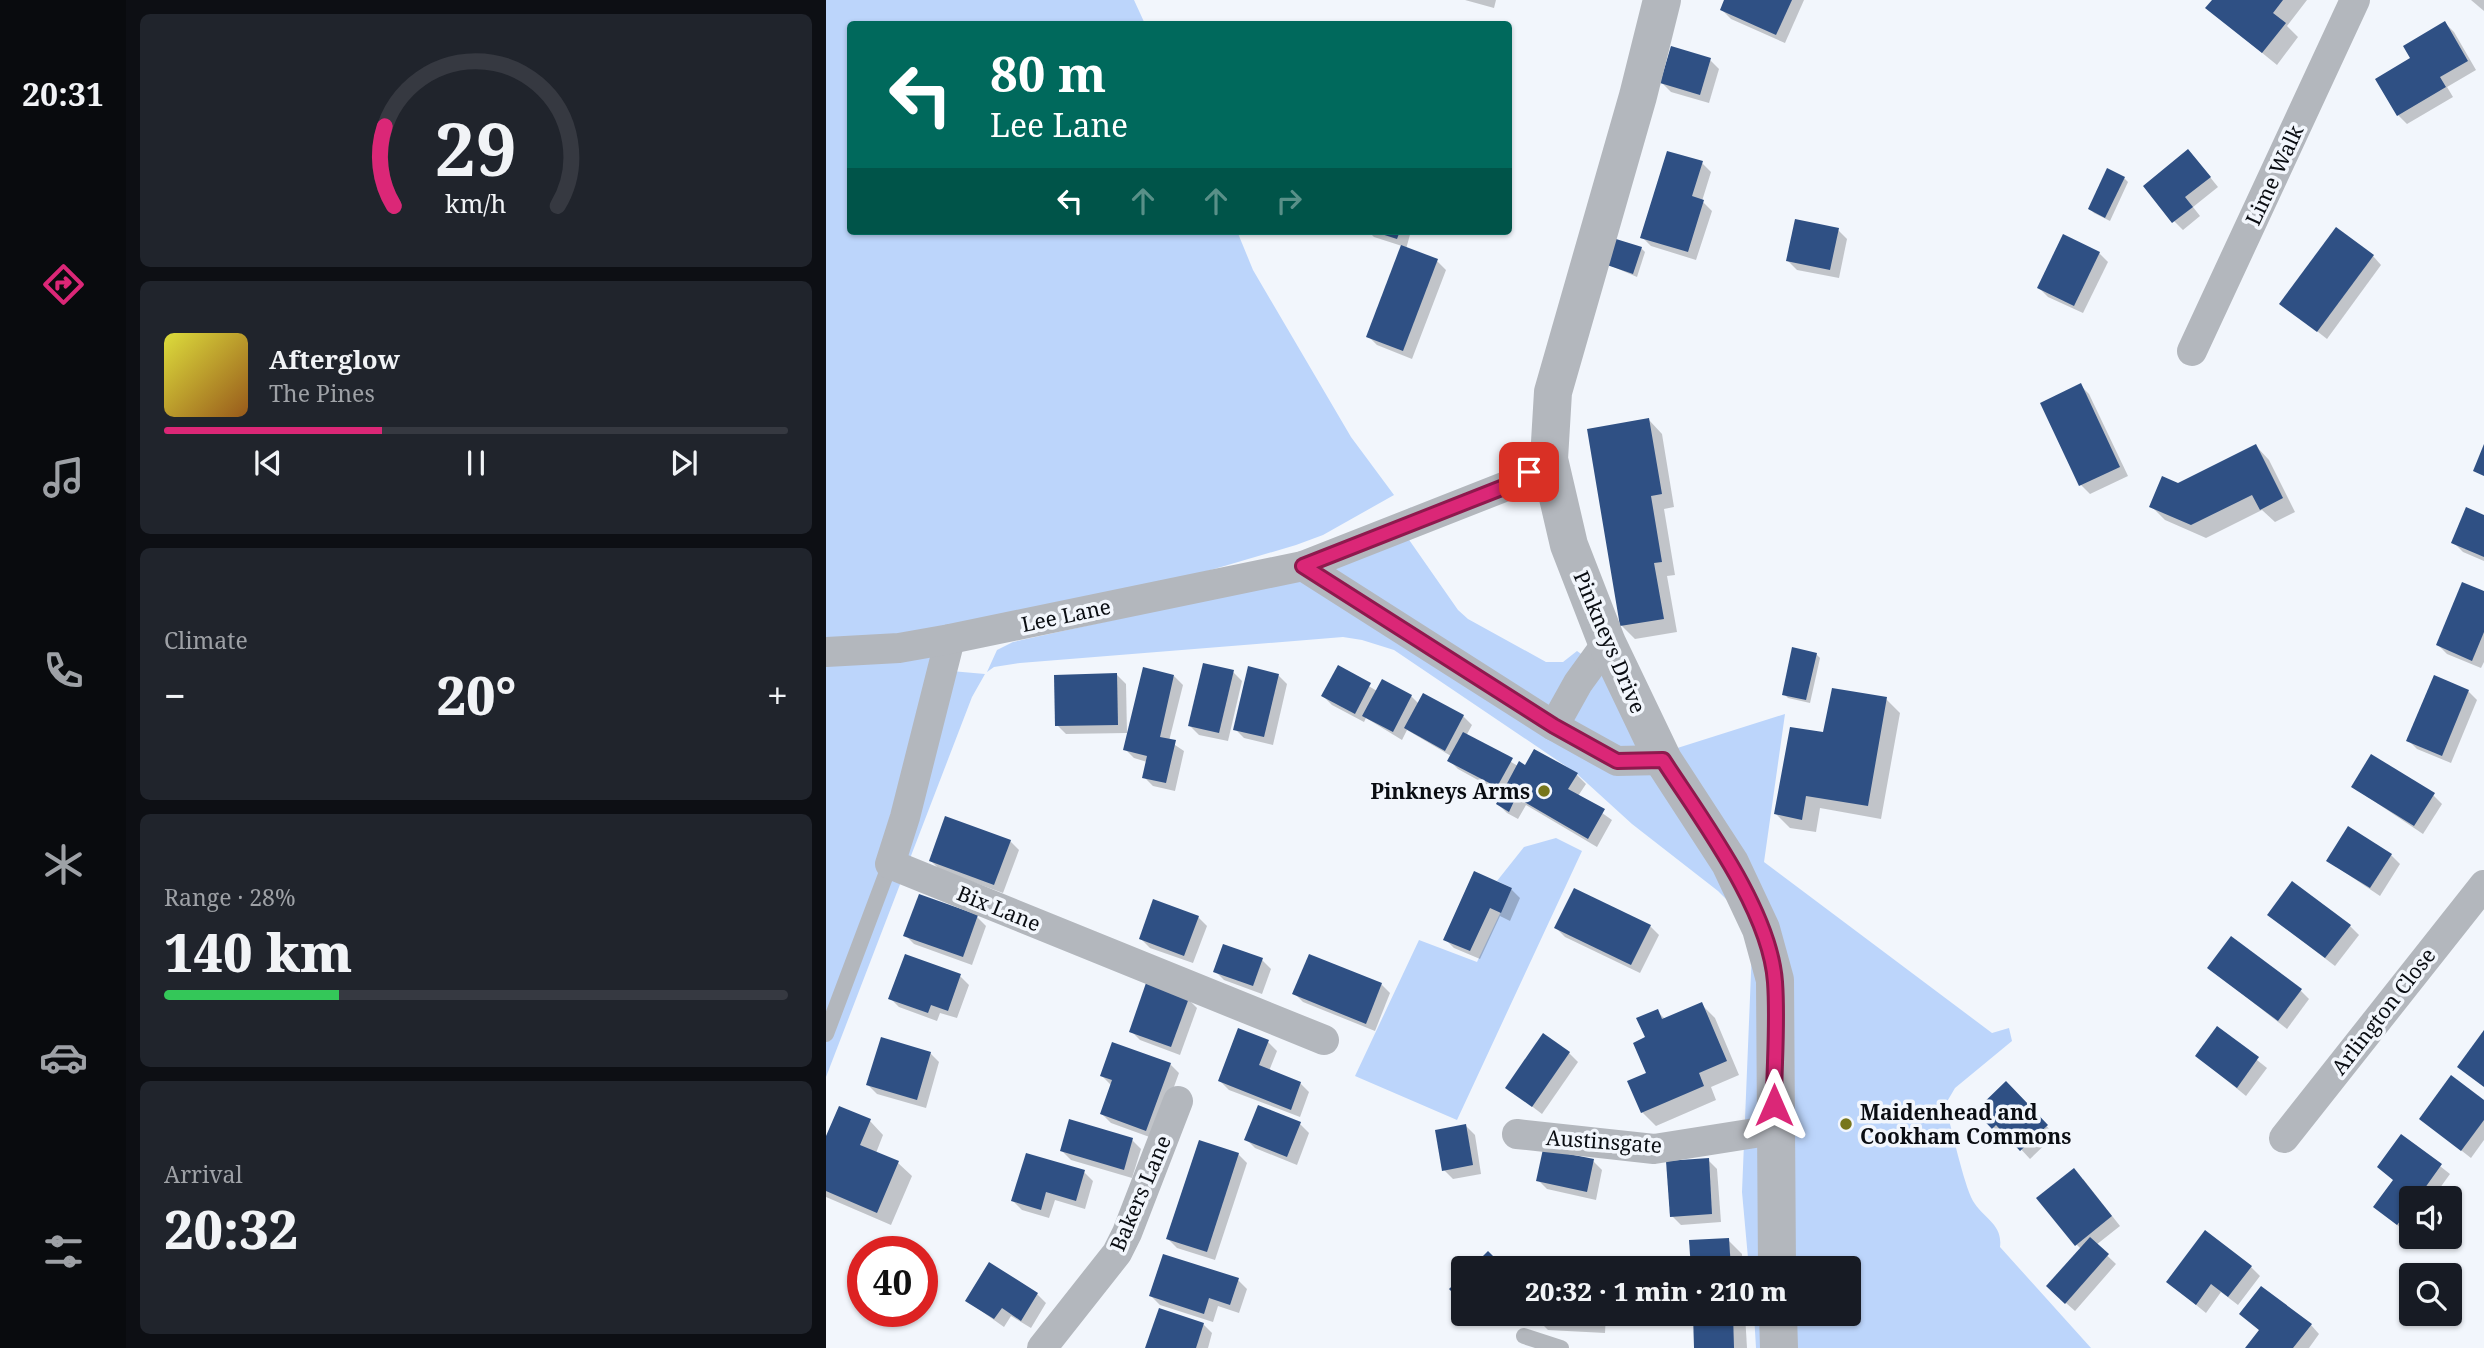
<!DOCTYPE html>
<html lang="en">
<head>
<meta charset="utf-8">
<style>
  body { margin:0; font-family:"Noto Serif",serif; background:#20242c; color:#f1f3f6; height:100vh; display:flex; flex-direction:column; font-size:26px; white-space:nowrap }
  * { box-sizing:border-box; margin:0 }
  p { font-size:23px; color:#9ea1a6 }
  .icon { flex:none; width:38px; height:38px; fill:none; stroke:currentColor; stroke-width:2; stroke-linecap:round; stroke-linejoin:round }
  .map { position:relative; flex:1; overflow:hidden }
  .panel { display:flex; flex-direction:column; gap:14px; padding:14px; background:#0d0f14; width:700px }
  .panel>* { flex:none }
  .guide { position:absolute; left:21px; top:21px; width:665px; height:214px; border-radius:7px; box-shadow:0 2px 5px #0004; background:#00695c; color:#fff; overflow:hidden }
  .controls { position:absolute; left:1573px; top:1186px; display:grid; gap:14px }
  .controls a { display:grid; place-items:center; width:63px; height:63px; border-radius:7px; background:#171b24; box-shadow:0 2px 5px #0004; font-size:35px }
  .speed { position:absolute; left:21px; top:1236px; display:flex; gap:14px; font-size:35px; font-weight:700; text-align:center }
  .speed>* { display:grid; place-content:center; width:91px; height:91px; border-radius:50%; background:#171b24; box-shadow:0 2px 5px #0004; line-height:1 }
  .speed .limit { border:10px solid #d22; background:#fff; color:#111 }
  .pin { position:absolute; display:grid; place-items:center; width:60px; height:60px; color:#fff; margin:-30px; border-radius:14px; box-shadow:0 4px 10px #0006 }
  .me { position:absolute; width:77px; margin:-38px; rotate:0deg; stroke-linejoin:round; filter:drop-shadow(0 0 5px #0008) }
  .turn { display:flex; align-items:center; gap:24px; height:147px; padding:0 28px; font-size:32px }
  .turn .icon { width:91px; height:91px; stroke-width:2.5 }
  .turn b { display:block; font-size:49px; line-height:60px }
  .lanes { display:flex; align-items:center; height:66px; padding:0 28px; background:#0003; justify-content:center; gap:35px; direction:ltr }
  .lanes .off { opacity:.35 }
  .big { font-size:52px; font-weight:800; line-height:1.1 }
  .panel .card { flex:1; display:flex; flex-direction:column; justify-content:center; gap:10px; min-width:0; padding:0 24px; border-radius:10px; background:#20242c }
  .panel .dial { align-items:center; gap:0 }
  .dial svg { height:182px; overflow:visible; fill:none; stroke:#363941; stroke-width:7; stroke-linecap:round; text-anchor:middle }
  .dial text { fill:#f1f3f6; stroke:none }
  .song { display:flex; align-items:center; gap:21px }
  .cover { width:84px; height:84px; border-radius:10px; background:linear-gradient(135deg,hsl(60 70% 55%),hsl(30 70% 35%)) }
  .played { height:7px; border-radius:4px; background:linear-gradient(90deg,#db2777 35%,#363941 35%) }
  .keys { display:flex; justify-content:space-around; direction:ltr }
  .heat { display:flex; justify-content:space-between; align-items:center; font-size:38px; direction:ltr }
  .charge { height:10px; border-radius:5px; background:linear-gradient(90deg,#34c759 28%,#363941 0) }
  .trip { position:absolute; left:625px; top:1256px; width:410px; height:70px; border-radius:7px; background:#171b24; box-shadow:0 2px 5px #0004; font-weight:800; line-height:70px; text-align:center }
  main { display:flex; flex:1; min-height:0 }
  .tab-bar { display:flex; flex-direction:column; width:126px; justify-content:space-around; align-items:center; background:#090b0e; color:#9ea1a6 }
  .tab-bar .icon { width:49px; height:49px }
  .tab-bar .active { color:#db2777 }
  .tab-bar b { font-size:32px; color:#f1f3f6 }
  .map>svg:first-child { display:block }
  .green { fill:#bcd5fb }
  .shadow { fill:#0003 }
  .building { fill:#2f5084 }
  .lines { fill:none; stroke-linecap:round; stroke-linejoin:round }
  .service { stroke:#b3b7bd; stroke-width:16 }
  .minor { stroke:#b3b7bd; stroke-width:30 }
  .tertiary { stroke:#b3b7bd; stroke-width:38 }
  .route-casing { stroke:#8e194d; stroke-width:18 }
  .route { stroke:#db2777; stroke-width:12 }
  .poi-dot { fill:#77761c; stroke:#f2f6fc; stroke-width:2.5 }
  .labels { text-anchor:middle; dominant-baseline:central; stroke-width:7; stroke-linejoin:round; paint-order:stroke }
  .street-label { font-size:21px; fill:#0a0d12; stroke:#f2f6fc }
  .poi-label { font-size:21px; font-weight:bold; fill:#0a0d12; stroke:#f2f6fc; text-anchor:end }
</style>
</head>
<body>
<main>
<nav class="tab-bar">
<b>20:31</b>
<svg class="icon active" aria-label="directions" viewBox="0 0 24 24"><path d="M12 3l9 9-9 9-9-9zM9 14v-3h6M13 9l2 2-2 2"/></svg>
<svg class="icon" aria-label="music" viewBox="0 0 24 24"><path d="M9 18V5l10-2v13"/><circle cx="6" cy="18" r="3"/><circle cx="16" cy="16" r="3"/></svg>
<svg class="icon" aria-label="phone" viewBox="0 0 24 24"><path d="M5 4h4l2 5-3 2q2 4 5 5l2-3 5 2v4C11 20 4 13 5 4z"/></svg>
<svg class="icon" aria-label="climate" viewBox="0 0 24 24"><path d="M12 3v18M4 7l16 10M4 17L20 7"/></svg>
<svg class="icon" aria-label="car" viewBox="0 0 24 24"><path d="M5 17H2v-5l4-1 3-4h7l3 4 3 1v5h-3M9 17h6M6 11h13"/><circle cx="7" cy="17" r="2"/><circle cx="17" cy="17" r="2"/></svg>
<svg class="icon" aria-label="filters" viewBox="0 0 24 24"><path d="M4 7h16M4 17h16"/><circle cx="9" cy="7" r="2"/><circle cx="15" cy="17" r="2"/></svg>
</nav>
<section class="panel">
<div class="card dial"><svg viewBox="0 0 100 80">
<path d="M14 69A42 42 0 1 1 86 69"/>
<path d="M14 69A42 42 0 0 1 10 34" stroke="#db2777"/>
<text x="50" y="56" font-size="32" font-weight="700">29</text>
<text x="50" y="72" font-size="11">km/h</text>
</svg></div>
<div class="card">
<div class="song"><i class="cover"></i><div><b>Afterglow</b><p>The Pines</p></div></div>
<div class="played"></div>
<div class="keys"><svg class="icon" aria-label="previous" viewBox="0 0 24 24"><path d="M18 5L8 12l10 7zM5 5v14"/></svg><svg class="icon" aria-label="pause" viewBox="0 0 24 24"><path d="M8 5v14M16 5v14"/></svg><svg class="icon" aria-label="next" viewBox="0 0 24 24"><path d="M6 5l10 7-10 7zM19 5v14"/></svg></div>
</div>
<div class="card"><p>Climate</p>
<div class="heat"><a>−</a><b class="big">20°</b><a>+</a></div>
</div>
<div class="card"><p>Range · 28%</p><b class="big">140 km</b><div class="charge"></div></div>
<div class="card"><p>Arrival</p><b class="big">20:32</b></div>
</section>
<div class="map">
<svg width="1658" height="1348" viewBox="0 0 1658 1348">
  <rect width="100%" height="100%" fill="#f2f6fc"/>
  <!-- green -->
  <g class="green">
    <path d="M0,0H308L319,24H24V231H411L427,270L525,437L568,495L497,535L470,545L242,612L0,644Z"/>
    <path d="M585,507L578,517L579,534L632,610L642,619L720,662H737L751,651L779,671L823,757L959,714L938,862L1166,1033L1183,1028L1186,1041L1129,1088L1119,1105C1126,1129 1137,1182 1147,1201C1157,1218 1177,1224 1174,1247L1265,1348H930L928,1314H1022V1269H923L916,1192L926,949L908,907L892,891L806,824L750,773L568,650L536,640L517,637L194,663L168,667L161,672L171,650L187,642L342,608L553,528Z"/>
    <path d="M109,656L125,671L159,674L146,697L0,1077V664Z"/>
    <path d="M730,838L756,851L631,1120L529,1076L593,940L651,962L686,888L671,881L698,847Z"/>
  </g>
  <!-- shadow -->
  <g class="shadow">
    <path d="M639,0H670L668,8Z"/>
    <path d="M900,0H978L959,43L905,19L896,10Z"/>
    <path d="M1388,0H1481L1461,26L1472,37L1451,65L1381,8Z"/>
    <path d="M1645,0H1658V11Z"/>
    <path d="M1619,23L1628,32L1650,70L1621,87L1627,97L1581,124L1572,115L1586,59Z"/>
    <path d="M884,60L893,69L883,103L845,92L836,83Z"/>
    <path d="M1371,161L1392,187L1367,207L1374,216L1357,230L1348,221Z"/>
    <path d="M876,163L885,172L876,201L886,211L870,260L825,246L816,237Z"/>
    <path d="M1298,178L1302,182L1284,221L1268,213L1264,209Z"/>
    <path d="M1012,230L1021,239L1013,278L971,270L962,261Z"/>
    <path d="M542,231H585L580,249L611,261L620,270L586,359L551,345L542,336L576,246L548,237Z"/>
    <path d="M815,248L819,252L811,277L783,265Z"/>
    <path d="M1273,253L1282,262L1257,313L1222,297L1213,288Z"/>
    <path d="M1547,256L1555,265L1501,339L1456,304Z"/>
    <path d="M1254,385L1263,394L1302,476L1264,494L1255,485Z"/>
    <path d="M823,420L836,434L848,507L838,509L849,575L841,576L851,632L809,639L796,626Z"/>
    <path d="M1430,446L1443,460L1469,512L1449,522L1436,510L1380,538L1339,520L1325,506L1352,485Z"/>
    <path d="M1658,517V561L1637,552L1628,543Z"/>
    <path d="M1658,593V662L1655,668L1621,654L1612,645Z"/>
    <path d="M990,654L994,658L984,703L962,698L958,694Z"/>
    <path d="M512,668L551,691L585,696L593,704L637,716L646,725L640,736L692,766L700,767L708,752L751,775L760,784L752,796L786,820L771,847L700,805L692,819L681,813L672,804L677,794L632,769L623,760L625,756L581,730L576,740L540,718L538,722L506,705L497,696Z"/>
    <path d="M407,672L416,681L402,741L373,735L364,726Z"/>
    <path d="M291,675L300,684L301,733L240,734L231,725Z"/>
    <path d="M452,675L461,684L447,745L418,738L409,729Z"/>
    <path d="M348,676L357,685L343,741L358,751L349,791L327,786L318,777L321,762L308,758L299,749Z"/>
    <path d="M1642,691L1651,700L1625,763L1591,749L1582,740Z"/>
    <path d="M1060,699L1074,713L1055,819L994,808L990,832L964,828L950,814L999,734Z"/>
    <path d="M1527,787L1607,795L1616,804L1597,834Z"/>
    <path d="M184,841L193,850L177,893L114,870L105,861Z"/>
    <path d="M1565,855L1574,864L1554,896L1502,861Z"/>
    <path d="M685,889L694,898L684,921L674,916L654,959L628,948L619,939Z"/>
    <path d="M151,917L160,926L146,965L88,944L79,935Z"/>
    <path d="M372,917L381,926L367,963L324,948L315,939Z"/>
    <path d="M1453,923L1524,926L1533,935L1509,966Z"/>
    <path d="M824,926L833,935L814,973L739,937L730,928Z"/>
    <path d="M436,960L445,969L436,994L398,980L389,971Z"/>
    <path d="M1383,968L1475,991L1483,999L1461,1029Z"/>
    <path d="M134,976L143,985L131,1018L114,1013L111,1021L73,1007L64,998Z"/>
    <path d="M555,984L564,993L549,1031L477,1002L468,993Z"/>
    <path d="M362,999L371,1008L354,1055L314,1040L305,1031Z"/>
    <path d="M875,1004L889,1018L913,1075L885,1087L890,1100L830,1126L816,1112L822,1074L821,1038L831,1011L840,1020Z"/>
    <path d="M1392,1029L1441,1068L1420,1096L1371,1056Z"/>
    <path d="M442,1042L451,1051L443,1071L474,1083L483,1092L474,1117L403,1090L394,1081Z"/>
    <path d="M104,1053L113,1062L100,1108L51,1094L42,1085Z"/>
    <path d="M743,1053L752,1062L716,1114L682,1088Z"/>
    <path d="M344,1064L353,1073L329,1139L285,1123L276,1114L286,1086L276,1076Z"/>
    <path d="M1180,1084L1229,1135L1204,1159L1180,1133L1176,1136L1151,1111Z"/>
    <path d="M1658,1102V1140L1645,1158L1595,1119Z"/>
    <path d="M44,1121L57,1135L50,1153L72,1163L86,1176L65,1225L0,1197V1140Z"/>
    <path d="M474,1124L483,1133L471,1165L429,1148L420,1139Z"/>
    <path d="M640,1126L649,1135L655,1174L627,1179L618,1170Z"/>
    <path d="M1576,1136L1624,1174L1606,1199H1586V1227L1581,1233L1549,1207L1569,1181L1553,1167Z"/>
    <path d="M306,1140L315,1149L306,1178L245,1160L236,1151Z"/>
    <path d="M412,1154L421,1163L389,1260L351,1248L342,1239Z"/>
    <path d="M882,1160L891,1169L895,1222L855,1225L846,1216Z"/>
    <path d="M767,1161L776,1170L770,1200L721,1189L712,1180Z"/>
    <path d="M258,1172L267,1181L259,1209L229,1200L223,1218L196,1210L187,1201Z"/>
    <path d="M1257,1179L1294,1226L1270,1245L1290,1264L1249,1311L1231,1295L1255,1249L1250,1244Z"/>
    <path d="M902,1240L916,1254L917,1269H866Z"/>
    <path d="M1425,1267L1434,1276L1412,1305L1395,1292L1380,1313L1342,1282Z"/>
    <path d="M412,1280L421,1289L413,1313L392,1306L387,1322L334,1305L325,1296Z"/>
    <path d="M211,1294L220,1303L205,1328L185,1316L178,1327L141,1301Z"/>
    <path d="M650,1314H667L659,1323Z"/>
    <path d="M713,1314H780L779,1333L722,1330L713,1321Z"/>
    <path d="M869,1314H919L921,1348H870Z"/>
    <path d="M1415,1314L1485,1325L1493,1334L1483,1348H1421L1434,1331Z"/>
    <path d="M377,1324L386,1333L382,1348H321Z"/>
  </g>
  <!-- building -->
  <g class="building">
    <path d="M898,0H966L950,35L894,10Z"/>
    <path d="M1386,0H1457L1447,13L1460,23L1436,53L1379,8Z"/>
    <path d="M1619,21L1642,61L1614,77L1620,87L1571,116L1549,79L1584,58L1577,46Z"/>
    <path d="M845,46L885,58L874,95L834,83Z"/>
    <path d="M1362,149L1385,177L1359,197L1367,207L1346,223L1317,186Z"/>
    <path d="M841,151L877,161L866,196L878,200L862,252L814,238Z"/>
    <path d="M1281,168L1299,177L1279,218L1262,209Z"/>
    <path d="M969,219L1013,228L1004,270L960,261Z"/>
    <path d="M1510,227L1548,255L1491,332L1453,304Z"/>
    <path d="M546,231H574L571,239Z"/>
    <path d="M1237,234L1274,252L1248,306L1211,288Z"/>
    <path d="M790,239L816,247L807,274L781,265Z"/>
    <path d="M575,245L612,259L577,351L540,337Z"/>
    <path d="M1255,383L1294,467L1253,486L1214,403Z"/>
    <path d="M823,418L836,494L825,496L836,562L828,563L838,619L794,626L761,429Z"/>
    <path d="M1430,444L1457,498L1434,510L1426,495L1365,525L1323,507L1336,476L1352,483Z"/>
    <path d="M1658,444V476L1647,471Z"/>
    <path d="M1640,507L1658,515V557L1625,543Z"/>
    <path d="M1636,582L1658,591V632L1646,661L1610,645Z"/>
    <path d="M966,647L991,653L980,700L956,695Z"/>
    <path d="M377,663L408,670L393,733L362,726Z"/>
    <path d="M512,665L545,683L529,714L495,696Z"/>
    <path d="M422,666L453,674L438,737L407,730Z"/>
    <path d="M317,667L348,675L334,737L350,740L340,783L316,778L321,756L297,750Z"/>
    <path d="M291,673L292,725L229,726L228,675Z"/>
    <path d="M1608,675L1643,690L1616,756L1580,741Z"/>
    <path d="M556,679L586,695L567,732L536,716Z"/>
    <path d="M1006,688L1061,697L1042,806L980,796L976,820L948,814L964,727L997,732Z"/>
    <path d="M597,693L638,715L619,751L578,728Z"/>
    <path d="M637,732L687,758L671,787L621,761Z"/>
    <path d="M708,749L752,773L742,789L779,809L762,839L690,797L683,812L670,804L693,761L699,765Z"/>
    <path d="M1545,754L1609,793L1588,826L1525,787Z"/>
    <path d="M119,816L185,840L168,885L103,861Z"/>
    <path d="M1522,826L1566,854L1544,888L1500,861Z"/>
    <path d="M648,871L686,888L675,913L664,908L644,951L617,940Z"/>
    <path d="M1466,881L1525,925L1499,958L1441,915Z"/>
    <path d="M748,888L825,925L805,965L728,928Z"/>
    <path d="M93,894L152,915L137,957L77,936Z"/>
    <path d="M327,899L373,916L358,956L313,939Z"/>
    <path d="M1405,936L1476,989L1452,1021L1381,968Z"/>
    <path d="M397,944L437,958L427,986L387,972Z"/>
    <path d="M79,954L135,974L122,1011L105,1005L102,1013L62,999Z"/>
    <path d="M483,954L556,983L540,1024L466,994Z"/>
    <path d="M320,983L363,998L345,1047L303,1032Z"/>
    <path d="M876,1002L901,1061L873,1073L878,1086L815,1113L801,1081L820,1073L807,1043L819,1037L810,1018L832,1009L836,1019Z"/>
    <path d="M1391,1026L1433,1057L1411,1088L1369,1056Z"/>
    <path d="M412,1028L443,1040L433,1065L475,1082L465,1110L392,1081Z"/>
    <path d="M1658,1030V1087L1631,1067Z"/>
    <path d="M717,1033L744,1052L706,1107L679,1088Z"/>
    <path d="M55,1037L105,1052L91,1100L40,1085Z"/>
    <path d="M286,1042L345,1063L320,1131L274,1114L286,1080L274,1076Z"/>
    <path d="M1625,1075L1658,1100V1120L1635,1151L1593,1119Z"/>
    <path d="M1180,1081L1222,1125L1194,1151L1170,1125L1166,1129L1149,1111Z"/>
    <path d="M432,1105L475,1122L461,1157L418,1140Z"/>
    <path d="M13,1106L45,1119L34,1145L73,1161L51,1213L0,1191V1136Z"/>
    <path d="M243,1119L307,1138L298,1170L234,1151Z"/>
    <path d="M640,1124L647,1165L616,1171L609,1130Z"/>
    <path d="M1575,1134L1616,1164L1591,1199H1586V1206L1571,1225L1547,1207L1567,1180L1551,1167Z"/>
    <path d="M373,1140L413,1153L381,1252L340,1239Z"/>
    <path d="M717,1149L768,1159L761,1192L710,1181Z"/>
    <path d="M200,1153L259,1170L250,1201L220,1192L215,1210L185,1201Z"/>
    <path d="M883,1158L886,1214L844,1217L840,1161Z"/>
    <path d="M1248,1168L1286,1216L1249,1246L1210,1198Z"/>
    <path d="M1379,1230L1426,1266L1402,1297L1385,1284L1370,1305L1340,1282Z"/>
    <path d="M1264,1237L1283,1254L1239,1304L1220,1286Z"/>
    <path d="M903,1238L905,1269H865L863,1240Z"/>
    <path d="M662,1251L680,1269H644Z"/>
    <path d="M337,1254L413,1278L404,1305L383,1298L378,1314L323,1296Z"/>
    <path d="M163,1262L212,1293L195,1321L176,1308L168,1319L139,1301Z"/>
    <path d="M637,1276V1303L623,1289Z"/>
    <path d="M1435,1286L1486,1324L1467,1348H1419L1433,1330L1413,1314Z"/>
    <path d="M333,1308L378,1323L370,1348H319Z"/>
    <path d="M712,1314H771L770,1325L711,1321Z"/>
    <path d="M867,1314H907L908,1348H868Z"/>
  </g>
  <g class="lines">
    <!-- service -->
    <g class="service">
      <path d="M0,1034L64,864"/>
      <path d="M698,1336L735,1348"/>
    </g>
    <!-- minor -->
    <g class="minor">
      <path d="M1366,351L1529,0"/>
      <path d="M477,566L728,726L791,761L837,760"/>
      <path d="M124,639L79,817L64,864L498,1040"/>
      <path d="M0,652L73,648L124,639L477,566L683,485L723,459"/>
      <path d="M728,726L752,683L781,643"/>
      <path d="M691,1134L828,1149L948,1130"/>
      <path d="M1458,1138L1658,885"/>
      <path d="M216,1348L291,1253L301,1233L352,1101"/>
    </g>
    <!-- tertiary -->
    <g class="tertiary">
      <path d="M836,0L812,96L727,392L723,459L743,545L781,643L837,760L904,863L935,929L949,980L951,1269"/>
      <path d="M952,1314L953,1348"/>
    </g>
  </g>
  <g class="lines">
    <!-- route casing -->
    <g class="route-casing">
      <path id="route" d="M703,472L683,485L477,566L728,726L791,761L837,760C876,820 944,910 949,982C952,1023 948,1065 948,1105"/>
    </g>
    <!-- route -->
    <use href="#route" class="route"/>
  </g>
  <!-- markers -->
  <g class="poi-dot">
    <circle cx="718" cy="791" r="7"/>
    <circle cx="1020" cy="1124" r="7"/>
  </g>
  <g class="labels">
    <!-- street labels -->
    <g class="street-label">
      <text transform="translate(1448 175) rotate(-65)">Lime Walk</text>
      <text transform="translate(240 615) rotate(-12)">Lee Lane</text>
      <text transform="translate(784 642) rotate(67)">Pinkneys Drive</text>
      <text transform="translate(173 908) rotate(22)">Bix Lane</text>
      <text transform="translate(1557 1011) rotate(-52)">Arlington Close</text>
      <text transform="translate(778 1141) rotate(4)">Austinsgate</text>
      <text transform="translate(314 1193) rotate(-67)">Bakers Lane</text>
    </g>
    <!-- poi labels -->
    <g class="poi-label">
      <text x="704" y="791">Pinkneys Arms</text>
      <text x="1034" y="1112" text-anchor="start">Maidenhead and<tspan x="1034" dy="24">Cookham Commons</tspan></text>
    </g>
  </g>
</svg>
<div class="controls">
<a><svg class="icon" aria-label="sound" viewBox="0 0 24 24"><path d="M4 9h4l5-4v14l-5-4H4zM17 9q2 3 0 6"/></svg></a>
<a><svg class="icon" aria-label="search" viewBox="0 0 24 24"><circle cx="10" cy="10" r="6"/><path d="M15 15l6 6"/></svg></a>
</div>
<div class="speed"><div class="limit">40</div></div>
<div class="pin" style="left:703px;top:472px;background:#d93025"><svg class="icon" aria-label="arrive" viewBox="0 0 24 24"><path d="M6 21V4h12l-3 4 3 4H6"/></svg></div>
<svg class="me" style="left:948px;top:1105px" viewBox="-20 -20 40 40"><path d="M0-17L14 15 0 8-14 15z" fill="#db2777" stroke="#fff" stroke-width="4"/></svg>
<div class="trip">20:32 · 1 min · 210 m</div>
<div class="guide">
<div class="turn"><svg class="icon" aria-label="left" viewBox="0 0 24 24"><path d="M17 20v-9H6M10 6l-5 5 5 5"/></svg><div><b>80 m</b>Lee Lane</div></div>
<div class="lanes"><svg class="icon" aria-label="left" viewBox="0 0 24 24"><path d="M17 20v-9H6M10 6l-5 5 5 5"/></svg><svg class="icon off" aria-label="ahead" viewBox="0 0 24 24"><path d="M12 20V5M6 11l6-6 6 6"/></svg><svg class="icon off" aria-label="ahead" viewBox="0 0 24 24"><path d="M12 20V5M6 11l6-6 6 6"/></svg><svg class="icon off" aria-label="right" viewBox="0 0 24 24"><path d="M7 20v-9h11M14 6l5 5-5 5"/></svg></div>
</div>
</div>
</main>
</body>
</html>
